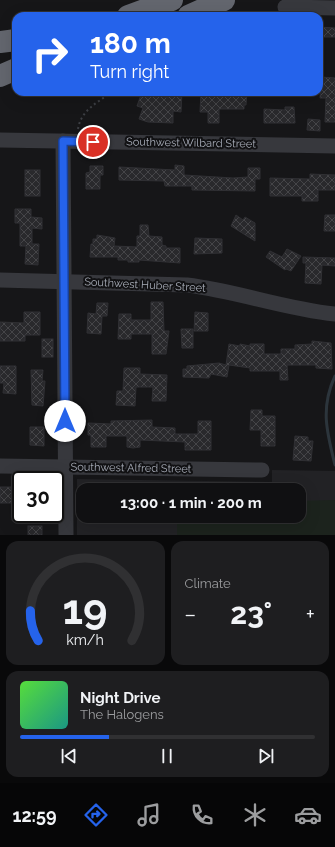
<!DOCTYPE html>
<html lang="en">
<head>
<meta charset="utf-8">
<style>
  body { margin:0; font-family:Raleway,sans-serif; background:#1e1e20; color:#f1f3f6; height:100vh; display:flex; flex-direction:column; font-size:15px; white-space:nowrap }
  * { box-sizing:border-box; margin:0 }
  p { font-size:13px; color:#9c9d9f }
  .icon { flex:none; width:22px; height:22px; fill:none; stroke:currentColor; stroke-width:2; stroke-linecap:round; stroke-linejoin:round }
  .map { position:relative; height:535px; overflow:hidden }
  .panel { display:flex; flex-direction:column; gap:6px; padding:6px; background:#09090a; flex:1 }
  .panel>* { flex:none }
  .banner { position:absolute; left:12px; top:12px; width:311px; height:84px; border-radius:12px; box-shadow:0 4px 16px #0002,0 0 0 1px #303032; background:#2563eb; color:#fff; overflow:hidden }
  .speed { position:absolute; left:12px; top:471px; display:flex; gap:8px; font-size:20px; font-weight:700; text-align:center }
  .speed>* { display:grid; place-content:center; width:52px; height:52px; border-radius:50%; background:#101012; box-shadow:0 4px 16px #0002,0 0 0 1px #303032; line-height:1 }
  .speed .limit { border:2px solid #111; border-radius:6px; background:#fff; color:#111 }
  .pin { position:absolute; display:grid; place-items:center; width:34px; height:34px; color:#fff; margin:-17px; border:2px solid #fff; border-radius:50%; box-shadow:0 1px 4px #0007 }
  .me { position:absolute; width:44px; margin:-22px; rotate:0deg; stroke-linejoin:round; filter:drop-shadow(0 0 3px #0008) }
  .turn { display:flex; align-items:center; gap:14px; height:84px; padding:0 12px; font-size:18px }
  .turn .icon { width:52px; height:52px; stroke-width:2.5 }
  .turn b { display:block; font-size:28px; line-height:34px }
  .big { font-size:30px; font-weight:700; line-height:1.1 }
  .panel .card { flex:1; display:flex; flex-direction:column; justify-content:center; gap:6px; min-width:0; padding:0 14px; border-radius:12px; background:#1e1e20 }
  .panel .dial { align-items:center; gap:0 }
  .dial svg { height:104px; overflow:visible; fill:none; stroke:#303032; stroke-width:7; stroke-linecap:round; text-anchor:middle }
  .dial text { fill:#f1f3f6; stroke:none }
  .song { display:flex; align-items:center; gap:12px }
  .cover { width:48px; height:48px; border-radius:6px; background:linear-gradient(135deg,hsl(110 70% 55%),hsl(170 70% 35%)) }
  .played { height:4px; border-radius:2px; background:linear-gradient(90deg,#2563eb 30%,#303032 30%) }
  .keys { display:flex; justify-content:space-around; direction:ltr }
  .heat { display:flex; justify-content:space-between; align-items:center; font-size:22px; direction:ltr }
  .panel .tiles { flex:1; display:grid; gap:6px; grid-template-columns:1fr 1fr }
  .card:last-child { grid-column:span 2 }
  .trip { position:absolute; left:76px; top:483px; width:230px; height:40px; border-radius:12px; background:#101012; box-shadow:0 4px 16px #0002,0 0 0 1px #303032; font-weight:700; line-height:40px; text-align:center }
  .menu { display:flex; height:64px; justify-content:space-around; align-items:center; background:#060607; color:#9c9d9f }
  .menu .icon { width:28px; height:28px }
  .menu .selected { color:#2563eb }
  .menu b { font-size:18px; color:#f1f3f6 }
  .map>svg:first-child { display:block }
  .built { fill:#222225; fill-rule:evenodd }
  .grass { fill:#1c231d }
  .lines { fill:none; stroke-linecap:round; stroke-linejoin:round }
  .stream { stroke:#2c353c; stroke-width:3 }
  .building { fill:url(#building-cross-hatch); stroke:#303034 }
  .path { stroke:#3d3f44; stroke-width:2; stroke-dasharray:2 3; stroke-linecap:butt }
  .minor { stroke:#37383d; stroke-width:15 }
  .highway { stroke:#63666e; stroke-width:22 }
  .route-casing { stroke:#184099; stroke-width:10 }
  .route { stroke:#2563eb; stroke-width:7 }
  .labels { text-anchor:middle; dominant-baseline:central; stroke-width:4; stroke-linejoin:round; paint-order:stroke }
  .street-label { font-size:11px; fill:#a8adb8; stroke:#111113 }
</style>
</head>
<body>
<div class="map">
<svg width="335" height="535" viewBox="0 0 335 535">
  <defs>
    <pattern id="building-cross-hatch" width="8" height="8" patternUnits="userSpaceOnUse"><rect width="8" height="8" fill="#29292c"/><path d="M0 0l8 8M0 8l8-8" fill="none" stroke="#454548"/></pattern>
  </defs>
  <rect width="100%" height="100%" fill="#161618"/>
  <!-- built -->
  <path class="built" d="M272,470L335,471V535H77V479L272,482ZM83,490H299V516H83Z"/>
  <!-- grass -->
  <path class="grass" d="M335,500V535H177V516H299V501Z"/>
  <g class="lines">
    <!-- stream -->
    <path class="stream" d="M335,376C320,408 327,433 335,465"/>
  </g>
  <!-- building -->
  <g class="building">
    <path d="M319,27L335,28V37H319Z"/>
    <path d="M321,77L335,78V122H325L326,98H320Z"/>
    <path d="M142,92H150L168,98V92H182L181,112L173,111V123L148,122L139,119L143,108L137,106Z"/>
    <path d="M201,92H247L246,105H244V109H219V123H208V112H200Z"/>
    <path d="M285,107H294L295,123H264V109L285,110Z"/>
    <path d="M308,119L320,120V131L307,130Z"/>
    <path d="M175,165L184,166V175L233,178L248,177V168H260V179H255V191L192,190V186H165L164,181L119,180V167L175,170Z"/>
    <path d="M90,166H103V175H100V189H86V173L90,172Z"/>
    <rect x="25" y="170" width="15" height="26"/>
    <path d="M310,174L335,175V190H318V201H302V196H270V178L310,179Z"/>
    <path d="M15,209H31V217L42,218V229L32,228V244H39L38,265L25,264L26,246H20V223H15Z"/>
    <path d="M236,215L243,220L245,217L255,223V241L231,226Z"/>
    <path d="M325,215H335V231H324Z"/>
    <path d="M140,225H148L149,236L162,237V245L166,246V248H180V263L139,260V262H128V260H118V257H90L91,244H93V239H97V235L115,238L114,246L137,247V236H140Z"/>
    <path d="M195,238L222,239V253L194,254Z"/>
    <path d="M287,249L301,256L291,271L286,269L285,270L266,257L270,251L282,257Z"/>
    <path d="M303,257L335,258V266L322,265L321,284L305,283L306,263H303Z"/>
    <path d="M151,302H163L164,331H169L166,354H152V334H131V339H118L119,314H131V320H151Z"/>
    <path d="M97,303H108L107,316H102L101,334L87,333L88,313L96,314Z"/>
    <path d="M24,312H40V335H25V341H0V322L24,323Z"/>
    <path d="M195,312L208,313V331H194Z"/>
    <path d="M181,329H193V348H182Z"/>
    <rect x="42" y="339" width="11" height="18"/>
    <path d="M312,341L331,343L332,369L316,368V365H287L288,380H280V371H250V368L229,365L227,377L211,374L209,378L183,377V369H187V366L219,363L226,365L229,344L240,346V344L250,346V344H264V354H281V349H295V345L312,344Z"/>
    <path d="M0,366H16V394L3,393L4,383H0Z"/>
    <path d="M124,368H140V374L167,375L166,401H152L153,387H136L135,406L116,405L117,391H123Z"/>
    <path d="M31,370H43L42,381H45L43,406L32,405Z"/>
    <path d="M251,410H262V416H275V446H261V430H250Z"/>
    <path d="M152,420V427L175,428V434H198V421H211V450H185V442L140,440V447L133,448L127,447V436H106V447H91V435H88V423L111,424V421Z"/>
    <path d="M30,427H44V446L30,445Z"/>
    <path d="M295,436L308,437V441H313L311,461L293,460Z"/>
    <path d="M0,487H16L15,503H0Z"/>
    <rect x="28" y="526" width="14" height="9"/>
  </g>
  <g class="lines">
    <!-- path -->
    <path class="path" d="M78,129C81,110 97,103 112,92"/>
    <!-- minor -->
    <g class="minor">
      <path d="M285,7L335,8"/>
      <path d="M0,140L335,146"/>
      <path d="M63,141L66,535"/>
      <path d="M0,280L187,285C237,291 285,309 335,314"/>
      <path d="M0,466L262,470"/>
    </g>
    <!-- highway -->
    <g class="highway">
      <path d="M128,16L172,0"/>
      <path d="M188,16L224,0"/>
      <path d="M0,42L16,40"/>
      <path d="M0,76L16,69"/>
    </g>
  </g>
  <g class="lines">
    <!-- route casing -->
    <g class="route-casing">
      <path id="route" d="M65,421L63,141L93,142"/>
    </g>
    <!-- route -->
    <use href="#route" class="route"/>
  </g>
  <g class="labels">
    <!-- street labels -->
    <g class="street-label">
      <text transform="translate(191 143) rotate(1)">Southwest Wilbard Street</text>
      <text transform="translate(145 285) rotate(3)">Southwest Huber Street</text>
      <text transform="translate(131 468) rotate(1)">Southwest Alfred Street</text>
    </g>
  </g>
</svg>
<div class="speed"><div class="limit">30</div></div>
<div class="pin" style="left:93px;top:142px;background:#d93025"><svg class="icon" aria-label="arrive" viewBox="0 0 24 24"><path d="M6 21V4h12l-3 4 3 4H6"/></svg></div>
<svg class="me" style="left:65px;top:421px" viewBox="-20 -20 40 40"><circle r="19" fill="#fff"/><path d="M0-13L10 11 0 6-10 11z" fill="#2563eb"/></svg>
<div class="trip">13:00 · 1 min · 200 m</div>
<div class="banner">
<div class="turn"><svg class="icon" aria-label="right" viewBox="0 0 24 24"><path d="M7 20v-9h11M14 6l5 5-5 5"/></svg><div><b>180 m</b>Turn right</div></div>
</div>
</div>
<section class="panel">
<div class="tiles">
<div class="card dial"><svg viewBox="0 0 100 80">
<path d="M14 69A42 42 0 1 1 86 69"/>
<path d="M14 69A42 42 0 0 1 8 46" stroke="#2563eb"/>
<text x="50" y="56" font-size="32" font-weight="700">19</text>
<text x="50" y="72" font-size="11">km/h</text>
</svg></div>
<div class="card"><p>Climate</p>
<div class="heat"><a>−</a><b class="big">23°</b><a>+</a></div>
</div>
<div class="card">
<div class="song"><i class="cover"></i><div><b>Night Drive</b><p>The Halogens</p></div></div>
<div class="played"></div>
<div class="keys"><svg class="icon" aria-label="previous" viewBox="0 0 24 24"><path d="M18 5L8 12l10 7zM5 5v14"/></svg><svg class="icon" aria-label="pause" viewBox="0 0 24 24"><path d="M8 5v14M16 5v14"/></svg><svg class="icon" aria-label="next" viewBox="0 0 24 24"><path d="M6 5l10 7-10 7zM19 5v14"/></svg></div>
</div>
</div>
</section>
<nav class="menu">
<b>12:59</b>
<svg class="icon selected" aria-label="directions" viewBox="0 0 24 24"><path d="M12 3l9 9-9 9-9-9zM9 14v-3h6M13 9l2 2-2 2"/></svg>
<svg class="icon" aria-label="music" viewBox="0 0 24 24"><path d="M9 18V5l10-2v13"/><circle cx="6" cy="18" r="3"/><circle cx="16" cy="16" r="3"/></svg>
<svg class="icon" aria-label="phone" viewBox="0 0 24 24"><path d="M5 4h4l2 5-3 2q2 4 5 5l2-3 5 2v4C11 20 4 13 5 4z"/></svg>
<svg class="icon" aria-label="climate" viewBox="0 0 24 24"><path d="M12 3v18M4 7l16 10M4 17L20 7"/></svg>
<svg class="icon" aria-label="car" viewBox="0 0 24 24"><path d="M5 17H2v-5l4-1 3-4h7l3 4 3 1v5h-3M9 17h6M6 11h13"/><circle cx="7" cy="17" r="2"/><circle cx="17" cy="17" r="2"/></svg>
</nav>
</body>
</html>
